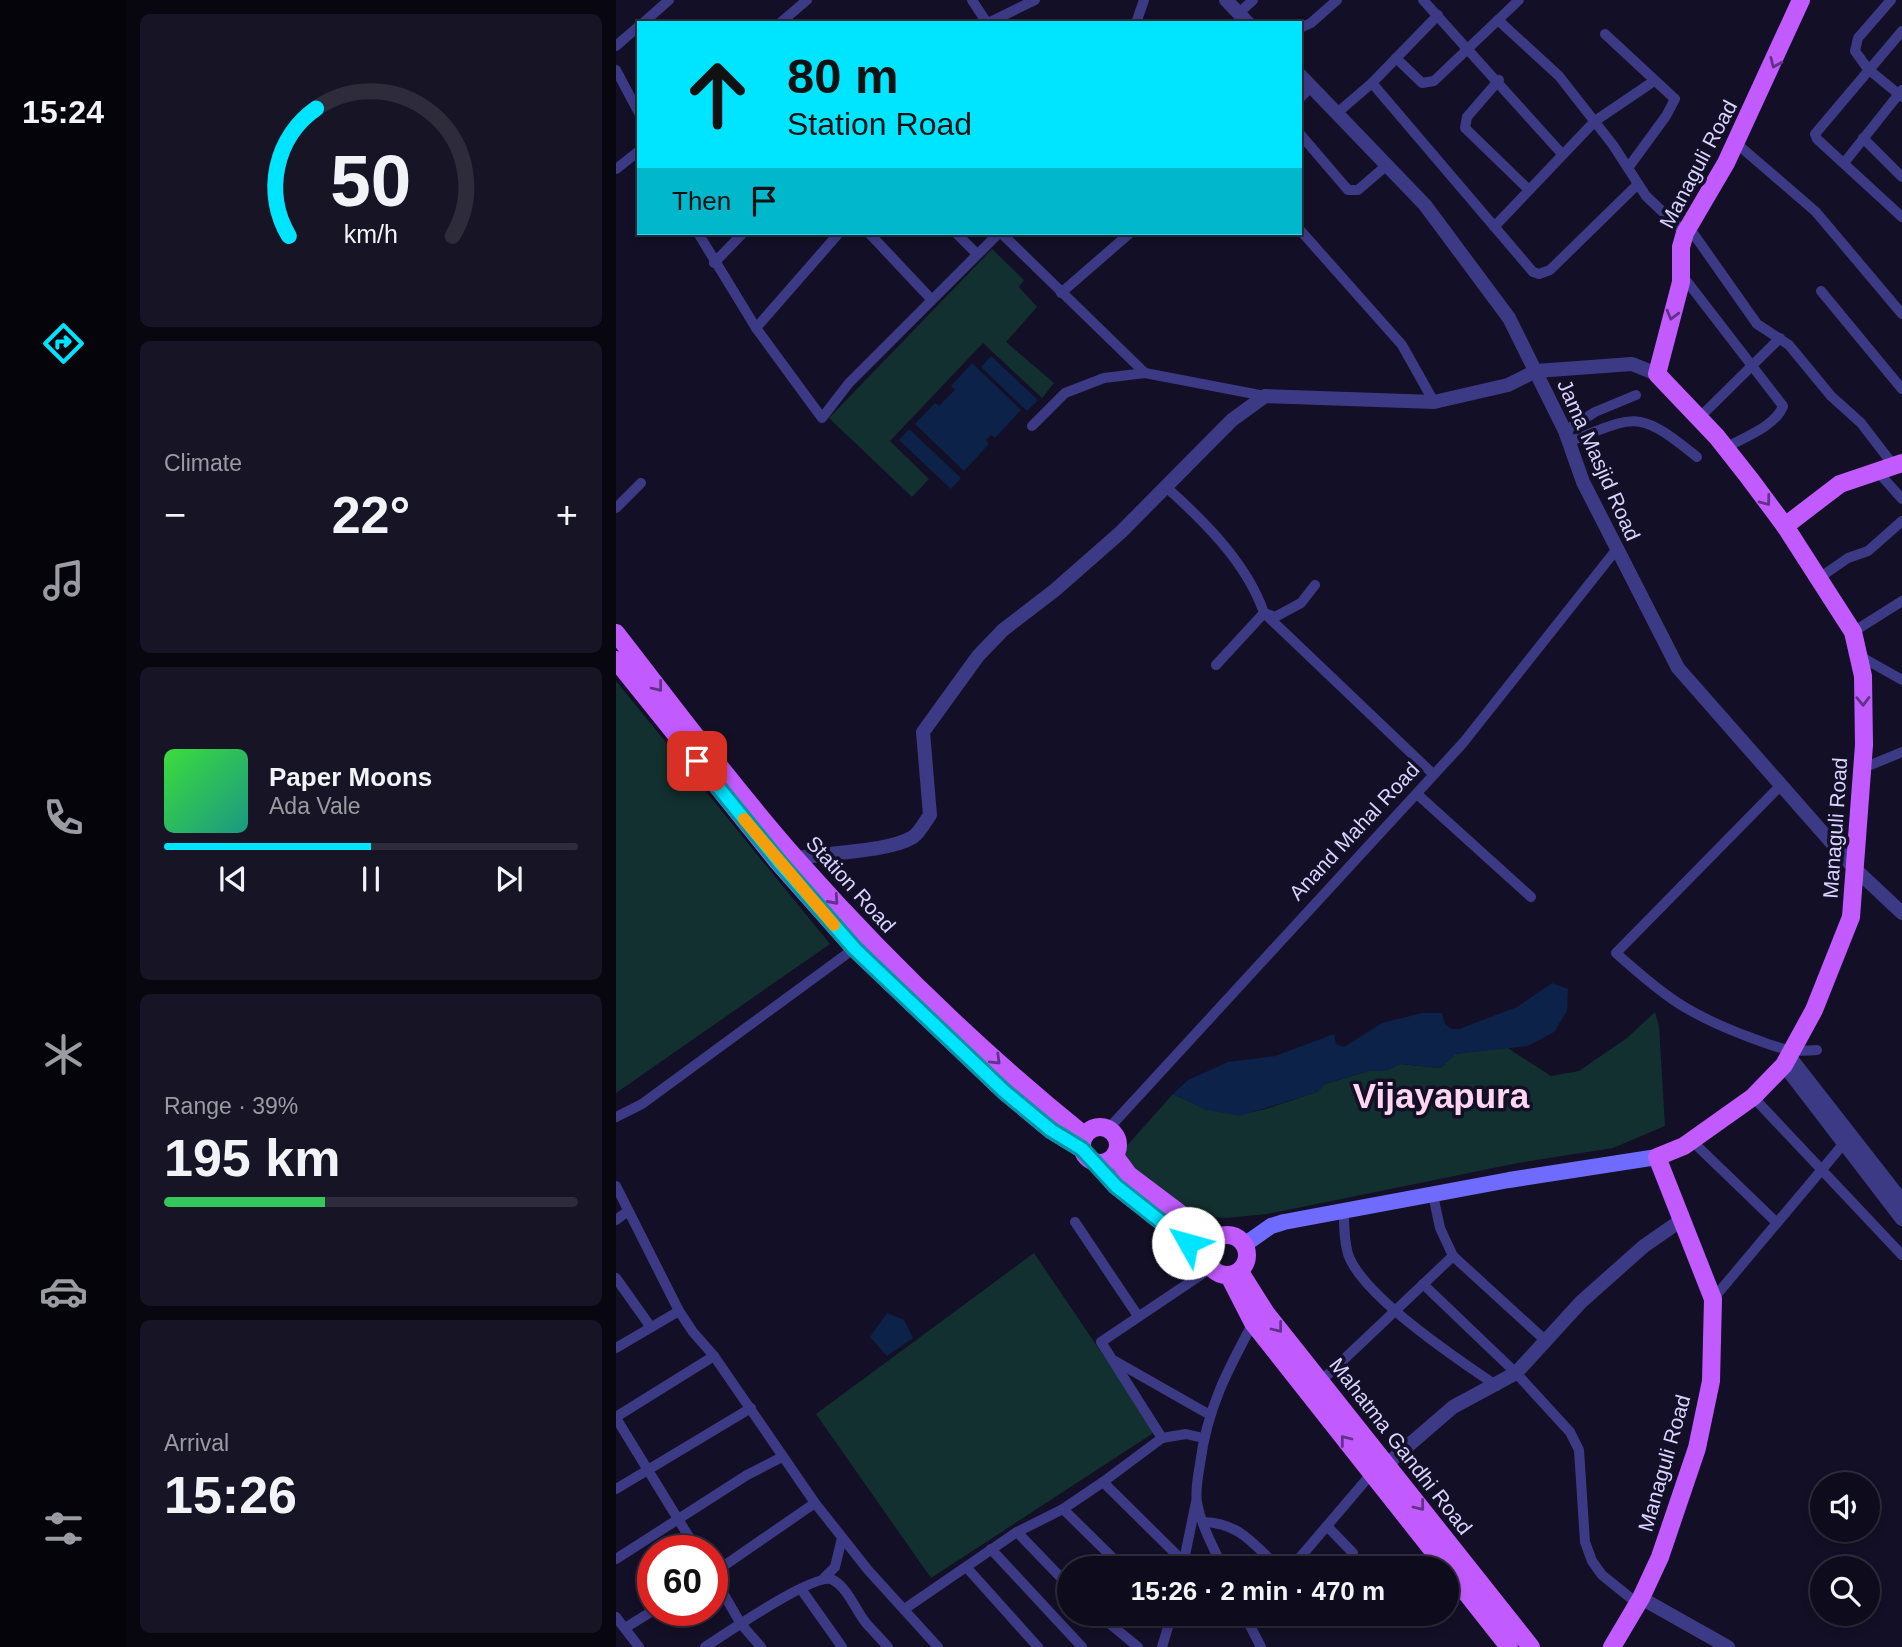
<!DOCTYPE html>
<html lang="en">
<head>
<meta charset="utf-8">
<style>
  body { margin:0; font-family:Arial,sans-serif; background:#171425; color:#f1f3f6; height:100vh; display:flex; flex-direction:column; font-size:26px; white-space:nowrap }
  * { box-sizing:border-box; margin:0 }
  p { font-size:23px; color:#9b9ba3 }
  .icon { flex:none; width:38px; height:38px; fill:none; stroke:currentColor; stroke-width:2; stroke-linecap:round; stroke-linejoin:round }
  .map { position:relative; flex:1; overflow:hidden }
  .panel { display:flex; flex-direction:column; gap:14px; padding:14px; background:#08060f; width:490px }
  .panel>* { flex:none }
  .guide { position:absolute; left:21px; top:21px; width:665px; height:214px; border-radius:0px; box-shadow:0 4px 10px #0003,0 0 0 2px #2e2b3b; background:#00e5ff; color:#111; overflow:hidden }
  .tools { position:absolute; left:1194px; top:1472px; display:grid; gap:14px }
  .tools a { display:grid; place-items:center; width:70px; height:70px; border-radius:50%; background:#0e0b1c; box-shadow:0 4px 10px #0003,0 0 0 2px #2e2b3b; font-size:35px }
  .speed { position:absolute; left:21px; top:1535px; display:flex; gap:14px; font-size:35px; font-weight:700; text-align:center }
  .speed>* { display:grid; place-content:center; width:91px; height:91px; border-radius:50%; background:#0e0b1c; box-shadow:0 4px 10px #0003,0 0 0 2px #2e2b3b; line-height:1 }
  .speed .limit { border:10px solid #d22; background:#fff; color:#111 }
  .pin { position:absolute; display:grid; place-items:center; width:60px; height:60px; color:#fff; margin:-30px; border-radius:14px; box-shadow:0 4px 10px #0006 }
  .me { position:absolute; width:77px; margin:-38px; rotate:308deg; stroke-linejoin:round; filter:drop-shadow(0 0 5px #0008) }
  .turn { display:flex; align-items:center; gap:24px; height:147px; padding:0 35px; font-size:32px }
  .turn .icon { width:91px; height:91px; stroke-width:2.5 }
  .turn b { display:block; font-size:49px; line-height:60px }
  .then { display:flex; align-items:center; height:66px; padding:0 35px; background:#0003; gap:14px; font-size:26px }
  .big { font-size:52px; font-weight:600; line-height:1.1 }
  .panel .tile { flex:1; display:flex; flex-direction:column; justify-content:center; gap:10px; min-width:0; padding:0 24px; border-radius:10px; background:#171425 }
  .panel .dial { align-items:center; gap:0 }
  .dial svg { height:182px; overflow:visible; fill:none; stroke:#2e2b3b; stroke-width:7; stroke-linecap:round; text-anchor:middle }
  .dial text { fill:#f1f3f6; stroke:none }
  .song { display:flex; align-items:center; gap:21px }
  .cover { width:84px; height:84px; border-radius:10px; background:linear-gradient(135deg,hsl(120 70% 55%),hsl(170 70% 35%)) }
  .played { height:7px; border-radius:4px; background:linear-gradient(90deg,#00e5ff 50%,#2e2b3b 50%) }
  .keys { display:flex; justify-content:space-around; direction:ltr }
  .heat { display:flex; justify-content:space-between; align-items:center; font-size:38px; direction:ltr }
  .charge { height:10px; border-radius:5px; background:linear-gradient(90deg,#34c759 39%,#2e2b3b 0) }
  .trip { position:absolute; left:441px; top:1556px; width:402px; height:70px; border-radius:35px; background:#0e0b1c; box-shadow:0 4px 10px #0003,0 0 0 2px #2e2b3b; font-weight:600; line-height:70px; text-align:center }
  main { display:flex; flex:1; min-height:0 }
  .tabs { display:flex; flex-direction:column; width:126px; justify-content:space-around; align-items:center; background:#06040b; color:#9b9ba3 }
  .tabs .icon { width:49px; height:49px }
  .tabs .active { color:#00e5ff }
  .tabs b { font-size:32px; color:#f1f3f6 }
  .map>svg:first-child { display:block }
  .green { fill:#12302f }
  .water { fill:#0c2248 }
  .lines { fill:none; stroke-linecap:round; stroke-linejoin:round }
  .minor { stroke:#3d3a85; stroke-width:10 }
  .tertiary { stroke:#3d3a85; stroke-width:14 }
  .secondary { stroke:#6f6bff; stroke-width:16 }
  .primary { stroke:#c25bff; stroke-width:18 }
  .oneway { stroke:#623188 }
  .route-casing { stroke:#0095a6; stroke-width:18 }
  .route { stroke:#00e5ff; stroke-width:12 }
  .slow { stroke:#f59e0b; stroke-width:12 }
  .labels { text-anchor:middle; dominant-baseline:central; stroke-width:7; stroke-linejoin:round; paint-order:stroke }
  .street-label { font-size:21px; fill:#d9d4ff; stroke:#130f26 }
  .town-label { font-size:35px; font-weight:bold; fill:#ffd6f0; stroke:#130f26 }
</style>
</head>
<body>
<main>
<nav class="tabs">
<b>15:24</b>
<svg class="icon active" aria-label="directions" viewBox="0 0 24 24"><path d="M12 3l9 9-9 9-9-9zM9 14v-3h6M13 9l2 2-2 2"/></svg>
<svg class="icon" aria-label="music" viewBox="0 0 24 24"><path d="M9 18V5l10-2v13"/><circle cx="6" cy="18" r="3"/><circle cx="16" cy="16" r="3"/></svg>
<svg class="icon" aria-label="phone" viewBox="0 0 24 24"><path d="M5 4h4l2 5-3 2q2 4 5 5l2-3 5 2v4C11 20 4 13 5 4z"/></svg>
<svg class="icon" aria-label="climate" viewBox="0 0 24 24"><path d="M12 3v18M4 7l16 10M4 17L20 7"/></svg>
<svg class="icon" aria-label="car" viewBox="0 0 24 24"><path d="M5 17H2v-5l4-1 3-4h7l3 4 3 1v5h-3M9 17h6M6 11h13"/><circle cx="7" cy="17" r="2"/><circle cx="17" cy="17" r="2"/></svg>
<svg class="icon" aria-label="filters" viewBox="0 0 24 24"><path d="M4 7h16M4 17h16"/><circle cx="9" cy="7" r="2"/><circle cx="15" cy="17" r="2"/></svg>
</nav>
<section class="panel">
<div class="tile dial"><svg viewBox="0 0 100 80">
<path d="M14 69A42 42 0 1 1 86 69"/>
<path d="M14 69A42 42 0 0 1 26 13" stroke="#00e5ff"/>
<text x="50" y="56" font-size="32" font-weight="700">50</text>
<text x="50" y="72" font-size="11">km/h</text>
</svg></div>
<div class="tile"><p>Climate</p>
<div class="heat"><a>−</a><b class="big">22°</b><a>+</a></div>
</div>
<div class="tile">
<div class="song"><i class="cover"></i><div><b>Paper Moons</b><p>Ada Vale</p></div></div>
<div class="played"></div>
<div class="keys"><svg class="icon" aria-label="previous" viewBox="0 0 24 24"><path d="M18 5L8 12l10 7zM5 5v14"/></svg><svg class="icon" aria-label="pause" viewBox="0 0 24 24"><path d="M8 5v14M16 5v14"/></svg><svg class="icon" aria-label="next" viewBox="0 0 24 24"><path d="M6 5l10 7-10 7zM19 5v14"/></svg></div>
</div>
<div class="tile"><p>Range · 39%</p><b class="big">195 km</b><div class="charge"></div></div>
<div class="tile"><p>Arrival</p><b class="big">15:26</b></div>
</section>
<div class="map">
<svg width="1286" height="1647" viewBox="0 0 1286 1647">
  <rect width="100%" height="100%" fill="#130f26"/>
  <!-- green -->
  <g class="green">
    <path d="M376,249L408,280L403,287L421,307L390,342L438,383L426,398L367,343L274,441L313,479L296,497L213,418Z"/>
    <path d="M0,681L214,944L0,1093Z"/>
    <path d="M1039,1012L1043,1026L1049,1126L997,1148L902,1163L651,1214L610,1218L572,1215L518,1170L507,1150L557,1094C623,1126 635,1113 701,1092L709,1084L753,1071H770L784,1064L825,1068L839,1054L890,1047L935,1076L963,1071L1011,1038Z"/>
    <path d="M418,1253L539,1432L315,1578L200,1414Z"/>
  </g>
  <!-- water -->
  <g class="water">
    <path d="M375,356L422,400L411,411L365,367Z"/>
    <path d="M356,363L405,410L379,438L375,435L370,440L373,444L348,471L299,424L319,403L323,406L339,390L335,386Z"/>
    <path d="M293,429L345,478L335,489L283,440Z"/>
    <path d="M936,983L952,989L951,1011L938,1032L912,1046L839,1054L825,1068L784,1064L770,1071H753L709,1084L701,1092L624,1116L590,1110L557,1094L572,1080L612,1062L659,1056L718,1034L720,1044L728,1047L766,1023L806,1013H826L829,1024L836,1029H843L901,1007Z"/>
    <path d="M271,1313L288,1320L297,1338L271,1356L254,1337Z"/>
  </g>
  <g class="lines">
    <!-- minor -->
    <g class="minor">
      <path d="M356,0L371,23"/>
      <path d="M807,0L946,154"/>
      <path d="M1275,0L1242,38L1239,51L1252,69L1286,97"/>
      <path d="M623,13L637,0"/>
      <path d="M882,20L943,76L997,145L1030,196L1069,233"/>
      <path d="M27,23L53,0"/>
      <path d="M164,23L191,0"/>
      <path d="M372,23L419,0"/>
      <path d="M520,23L528,0"/>
      <path d="M684,28L695,23L721,0"/>
      <path d="M1286,31L1199,134L1201,139L1286,217"/>
      <path d="M989,34L1059,99L1050,116L1012,168"/>
      <path d="M0,46L23,26"/>
      <path d="M780,58L806,83L818,81L903,0"/>
      <path d="M0,70L23,113"/>
      <path d="M883,80L851,117L849,128L913,190"/>
      <path d="M756,83L917,272L923,274L934,270L1022,184"/>
      <path d="M684,98L696,86"/>
      <path d="M721,113L756,83L822,15"/>
      <path d="M684,134L732,190H742L771,165"/>
      <path d="M1247,138L1286,177"/>
      <path d="M1120,143L1200,212L1286,314"/>
      <path d="M1228,163L1286,90"/>
      <path d="M0,169L23,151"/>
      <path d="M1072,226L1141,324L1173,345L1215,396L1245,423L1278,466"/>
      <path d="M878,227L979,121L1038,81"/>
      <path d="M684,230L786,345L818,402"/>
      <path d="M82,233L140,328L206,418L233,383L383,233"/>
      <path d="M253,233L315,299"/>
      <path d="M340,233L360,253"/>
      <path d="M385,233L529,373L649,396"/>
      <path d="M98,263L127,233"/>
      <path d="M1066,275L1167,406C1160,426 1127,438 1109,448"/>
      <path d="M1205,291L1286,389"/>
      <path d="M445,293L514,233"/>
      <path d="M140,328L223,233"/>
      <path d="M1083,418L1164,338"/>
      <path d="M416,426L449,393L488,378L529,373"/>
      <path d="M949,431L979,412L1020,395"/>
      <path d="M952,442C1022,415 1021,409 1081,457"/>
      <path d="M1262,472L1286,499"/>
      <path d="M549,486C588,521 631,563 648,613L817,774"/>
      <path d="M0,508L25,483"/>
      <path d="M1203,578L1232,558L1252,551L1286,521"/>
      <path d="M651,614L659,617L685,603L699,585"/>
      <path d="M1237,632L1286,601"/>
      <path d="M1242,655L1286,680"/>
      <path d="M600,665L648,613"/>
      <path d="M1245,769L1286,752"/>
      <path d="M1165,785L1000,953C1048,996 1071,1014 1133,1037C1161,1047 1171,1053 1201,1050"/>
      <path d="M801,794L915,897"/>
      <path d="M1137,1097L1286,1255"/>
      <path d="M0,1117L26,1104L243,945"/>
      <path d="M493,1128L847,743L1000,550"/>
      <path d="M1076,1141L1161,1223"/>
      <path d="M0,1186L63,1311L77,1332L98,1356L199,1503L252,1570L322,1647"/>
      <path d="M817,1195L824,1228L837,1256L930,1341"/>
      <path d="M728,1211C728,1226 728,1240 732,1254C746,1296 844,1361 881,1386"/>
      <path d="M0,1220L12,1211"/>
      <path d="M459,1222L522,1316"/>
      <path d="M0,1278L34,1326"/>
      <path d="M807,1284L900,1373L954,1432L963,1450L969,1542L976,1561L986,1575L1022,1604"/>
      <path d="M1097,1299L1229,1142"/>
      <path d="M0,1348L63,1311"/>
      <path d="M499,1361L594,1415"/>
      <path d="M705,1381L837,1256"/>
      <path d="M0,1417L98,1356"/>
      <path d="M0,1418L81,1550"/>
      <path d="M587,1438L570,1434L546,1438L485,1342L595,1268"/>
      <path d="M487,1482L568,1562"/>
      <path d="M0,1489L135,1408"/>
      <path d="M447,1509L507,1568"/>
      <path d="M587,1522C624,1523 637,1544 663,1568"/>
      <path d="M711,1526L737,1553"/>
      <path d="M401,1532L453,1586"/>
      <path d="M375,1549L466,1647"/>
      <path d="M0,1559L131,1475L166,1457"/>
      <path d="M567,1565L580,1502"/>
      <path d="M607,1568C597,1547 585,1525 581,1502C579,1491 582,1476 584,1464C591,1409 611,1371 637,1323"/>
      <path d="M675,1568L756,1473"/>
      <path d="M352,1569L422,1647"/>
      <path d="M96,1574L199,1503"/>
      <path d="M96,1574L125,1624L145,1647"/>
      <path d="M208,1578L219,1567L226,1538"/>
      <path d="M185,1589L226,1647"/>
      <path d="M290,1608L401,1532L447,1509L487,1482L546,1438"/>
      <path d="M482,1614L522,1647"/>
      <path d="M628,1614L645,1647"/>
      <path d="M0,1617L23,1647"/>
      <path d="M9,1628L38,1610"/>
      <path d="M89,1647C108,1635 200,1571 217,1580C232,1588 240,1611 250,1623C257,1631 265,1639 272,1647"/>
      <path d="M546,1647L556,1614"/>
    </g>
    <!-- tertiary -->
    <g class="tertiary">
      <path d="M610,0L632,23"/>
      <path d="M684,75L809,205L893,318L949,431L967,482L1062,668L1237,867L1286,913"/>
      <path d="M171,860C205,852 271,853 297,837C303,833 309,822 314,815L307,732L362,656L387,630L439,590L505,532L616,420L649,396L818,402L892,385L920,371L1016,364L1041,374"/>
      <path d="M1173,1056L1286,1201"/>
      <path d="M1168,1065L1286,1219"/>
      <path d="M771,1464L837,1407L900,1373L965,1302L1028,1246L1067,1219"/>
      <path d="M1025,1598L1112,1647"/>
    </g>
    <!-- secondary -->
    <path class="secondary" d="M628,1245L655,1226L668,1222L893,1180L1041,1157"/>
    <!-- primary -->
    <g class="primary">
      <path d="M1169,526L1224,484L1286,463"/>
      <path d="M0,633C59,709 118,788 182,861C269,959 365,1052 468,1135"/>
      <path d="M0,660L162,862L239,949L388,1091L435,1130L466,1149"/>
      <circle cx="484" cy="1145" r="18"/>
      <path d="M499,1156L513,1175L598,1239"/>
      <path d="M480,1163L500,1186L590,1257"/>
      <circle cx="611" cy="1255" r="20"/>
      <path d="M624,1272L650,1313L915,1647"/>
      <path d="M613,1276L637,1323L893,1647"/>
      <path d="M996,1647L1025,1598L1044,1557L1081,1448L1095,1381L1097,1299L1041,1157L1068,1146L1137,1097L1168,1065L1198,1010L1235,917L1248,745L1247,676L1237,632L1169,526L1134,479L1101,437L1041,374L1065,282V247L1069,233L1110,163L1185,0"/>
    </g>
  </g>
  <!-- one-way arrows -->
  <defs><path id="oneway-chevron" d="M-2-3.5L2.5 0L-2 3.5" fill="none" stroke-width="1.6" stroke-linecap="round" stroke-linejoin="round" transform="scale(1.75)"/></defs>
  <g class="oneway">
    <use href="#oneway-chevron" transform="translate(1159 63) rotate(114)"/>
    <use href="#oneway-chevron" transform="translate(1056 315) rotate(105)"/>
    <use href="#oneway-chevron" transform="translate(1150 501) rotate(53)"/>
    <use href="#oneway-chevron" transform="translate(42 687) rotate(52)"/>
    <use href="#oneway-chevron" transform="translate(1247 701) rotate(89)"/>
    <use href="#oneway-chevron" transform="translate(218 900) rotate(48)"/>
    <use href="#oneway-chevron" transform="translate(380 1060) rotate(44)"/>
    <use href="#oneway-chevron" transform="translate(662 1328) rotate(52)"/>
    <use href="#oneway-chevron" transform="translate(729 1440) rotate(-128)"/>
    <use href="#oneway-chevron" transform="translate(804 1506) rotate(52)"/>
  </g>
  <g class="lines">
    <!-- route casing -->
    <g class="route-casing">
      <path id="route" d="M81,761L163,862L239,949L388,1091L435,1130L466,1149L500,1186L572,1243"/>
    </g>
    <!-- route -->
    <use href="#route" class="route"/>
    <!-- slow -->
    <path class="slow" d="M128,819L218,925"/>
  </g>
  <g class="labels">
    <!-- street labels -->
    <g class="street-label">
      <text transform="translate(1082 164) rotate(-62)">Managuli Road</text>
      <text transform="translate(983 460) rotate(66)">Jama Masjid Road</text>
      <text transform="translate(1219 828) rotate(-86)">Managuli Road</text>
      <text transform="translate(738 831) rotate(-47)">Anand Mahal Road</text>
      <text transform="translate(235 884) rotate(48)">Station Road</text>
      <text transform="translate(785 1446) rotate(52)">Mahatma Gandhi Road</text>
      <text transform="translate(1048 1463) rotate(-74)">Managuli Road</text>
    </g>
    <!-- town labels -->
    <g class="town-label">
      <text x="825" y="1095">Vijayapura</text>
    </g>
  </g>
</svg>
<div class="tools">
<a><svg class="icon" aria-label="sound" viewBox="0 0 24 24"><path d="M4 9h4l5-4v14l-5-4H4zM17 9q2 3 0 6"/></svg></a>
<a><svg class="icon" aria-label="search" viewBox="0 0 24 24"><circle cx="10" cy="10" r="6"/><path d="M15 15l6 6"/></svg></a>
</div>
<div class="speed"><div class="limit">60</div></div>
<div class="pin" style="left:81px;top:761px;background:#d93025"><svg class="icon" aria-label="arrive" viewBox="0 0 24 24"><path d="M6 21V4h12l-3 4 3 4H6"/></svg></div>
<svg class="me" style="left:572px;top:1243px" viewBox="-20 -20 40 40"><circle r="19" fill="#fff"/><path d="M0-13L10 11 0 6-10 11z" fill="#00e5ff"/></svg>
<div class="trip">15:26 · 2 min · 470 m</div>
<div class="guide">
<div class="turn"><svg class="icon" aria-label="ahead" viewBox="0 0 24 24"><path d="M12 20V5M6 11l6-6 6 6"/></svg><div><b>80 m</b>Station Road</div></div>
<div class="then">Then<svg class="icon" aria-label="arrive" viewBox="0 0 24 24"><path d="M6 21V4h12l-3 4 3 4H6"/></svg></div>
</div>
</div>
</main>
</body>
</html>
